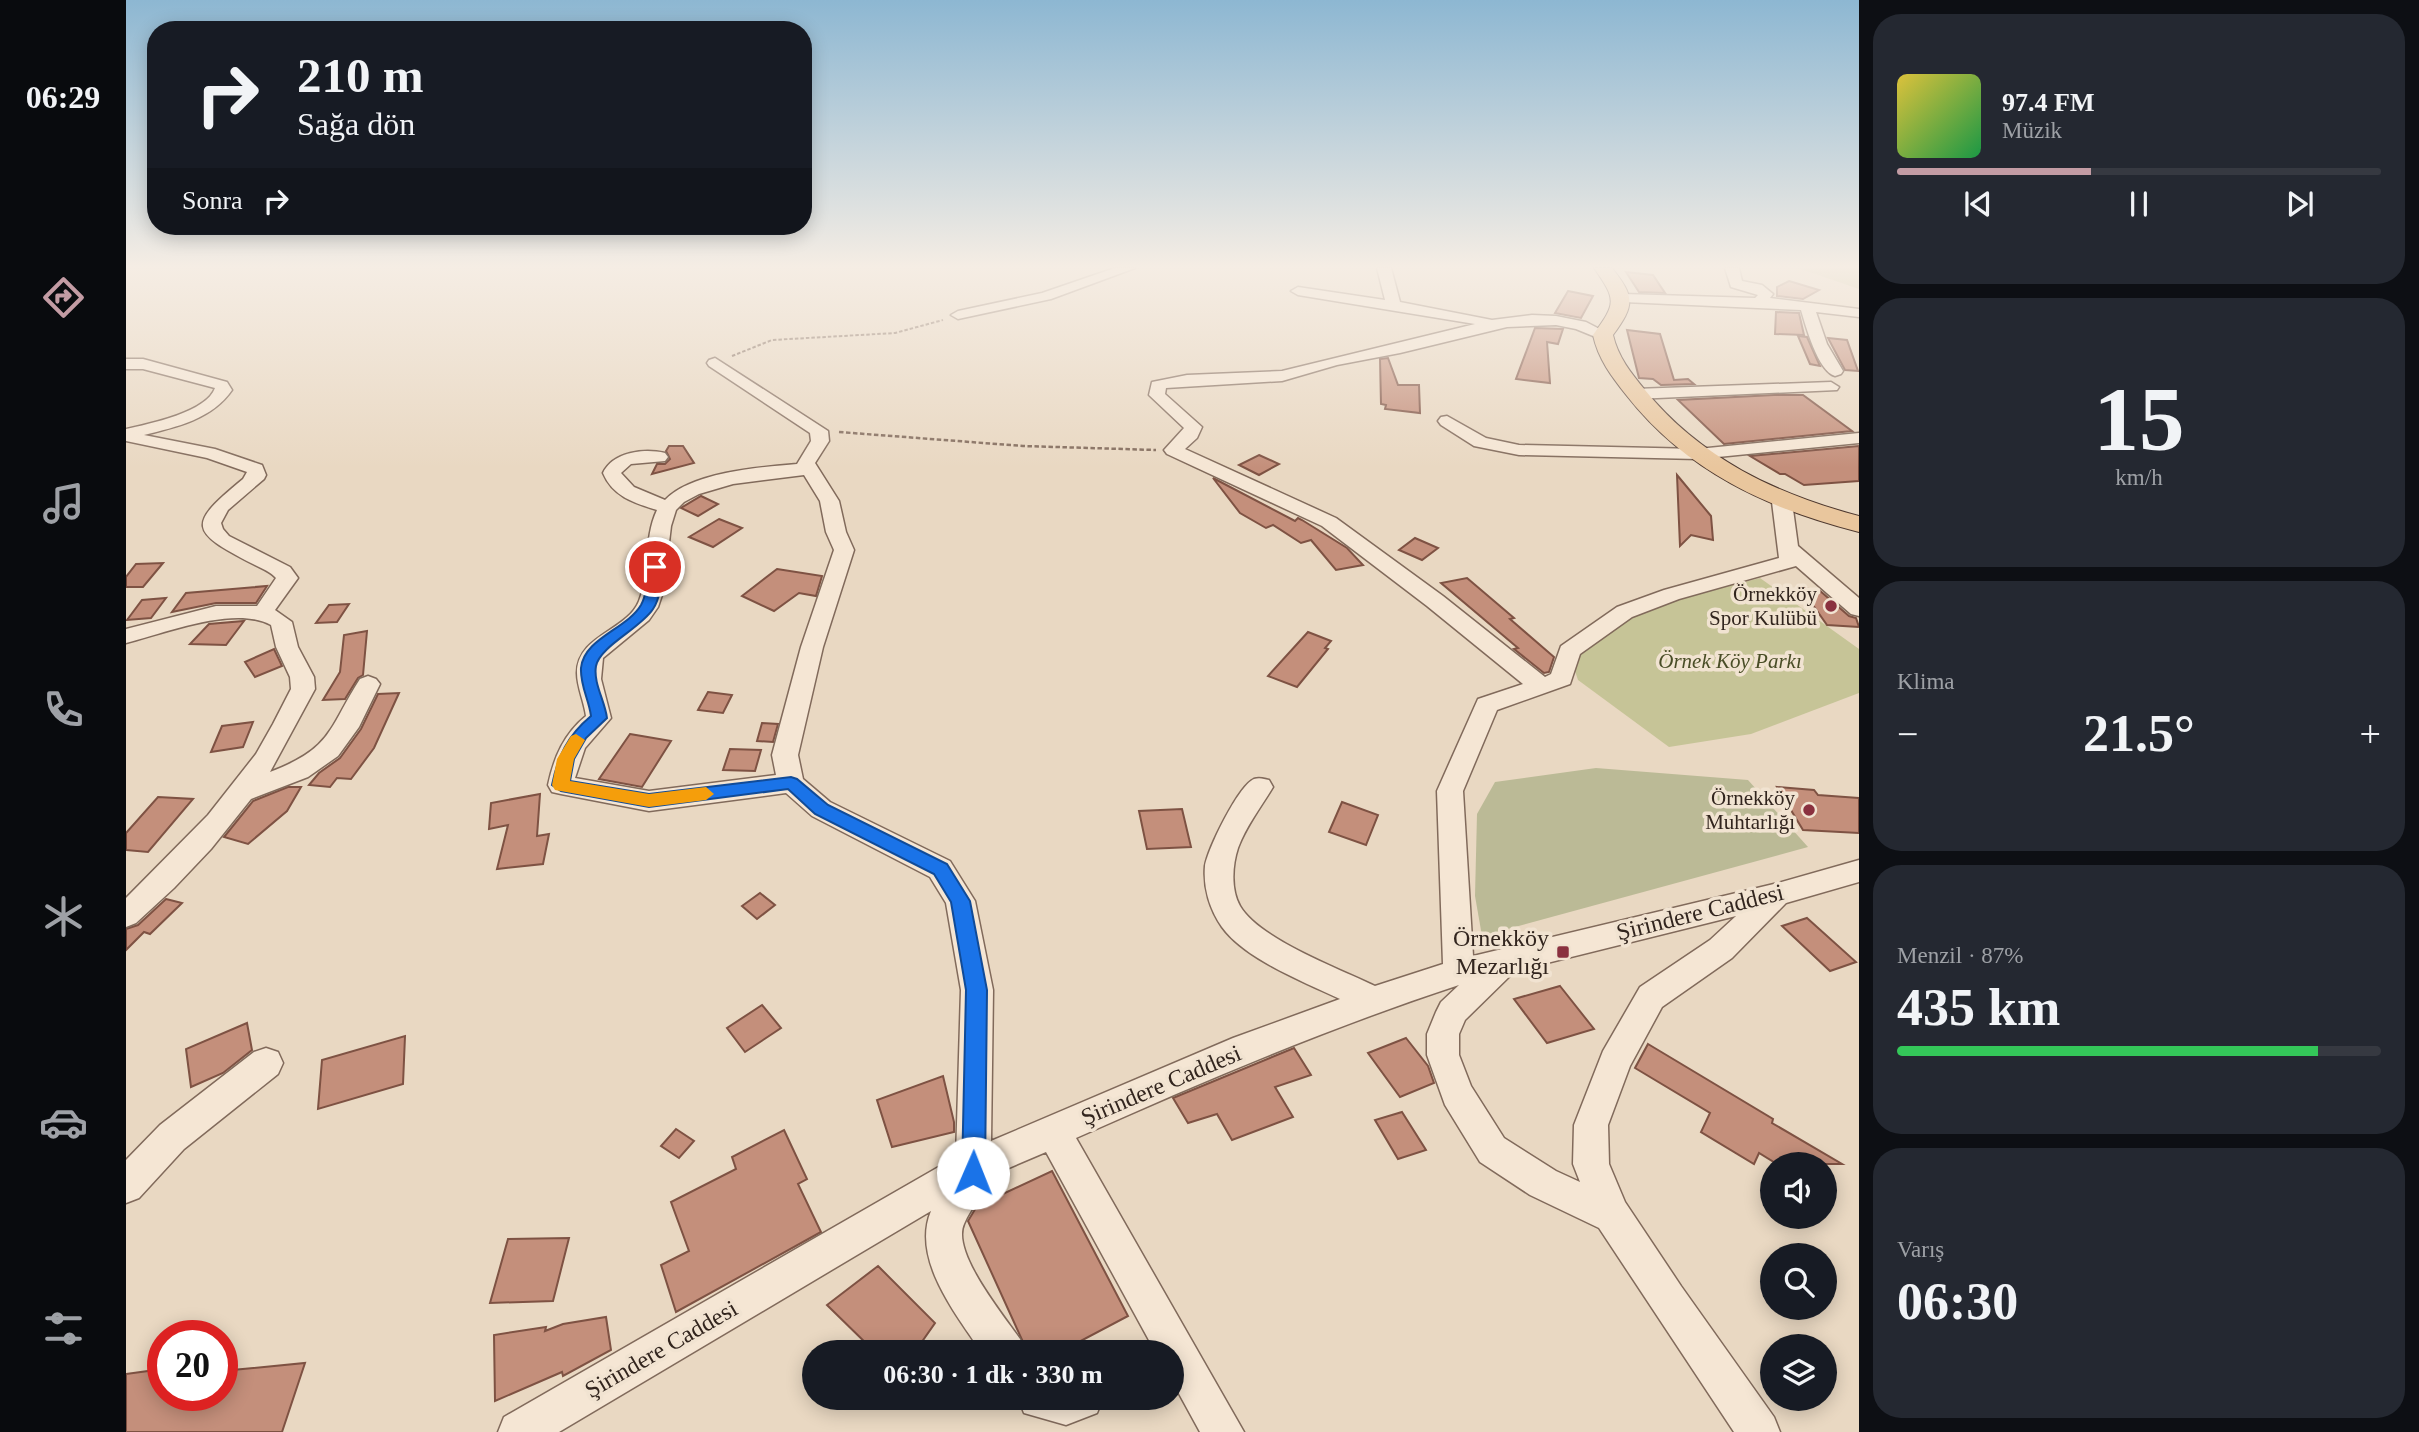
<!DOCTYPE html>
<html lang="tr">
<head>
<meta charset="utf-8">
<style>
  body { margin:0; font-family:Georgia,serif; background:#242831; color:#f1f3f6; height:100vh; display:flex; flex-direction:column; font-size:26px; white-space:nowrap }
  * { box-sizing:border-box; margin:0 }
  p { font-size:23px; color:#9ea1a6 }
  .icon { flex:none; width:38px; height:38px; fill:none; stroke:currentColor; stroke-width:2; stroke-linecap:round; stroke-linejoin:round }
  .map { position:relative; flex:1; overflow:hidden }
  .panel { display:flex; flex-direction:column; gap:14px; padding:14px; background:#0d0f14; width:560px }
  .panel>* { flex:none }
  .guide { position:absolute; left:21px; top:21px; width:665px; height:214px; border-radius:28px; box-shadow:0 4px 18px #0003; background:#171b24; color:#f1f3f6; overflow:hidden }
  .controls { position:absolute; left:1634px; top:1152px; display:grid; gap:14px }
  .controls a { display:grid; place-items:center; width:77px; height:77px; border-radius:50%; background:#171b24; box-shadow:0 4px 18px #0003; font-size:35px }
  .speed { position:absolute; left:21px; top:1320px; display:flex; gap:14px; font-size:35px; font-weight:700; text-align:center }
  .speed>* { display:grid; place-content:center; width:91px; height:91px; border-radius:50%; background:#171b24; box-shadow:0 4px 18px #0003; line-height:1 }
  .speed .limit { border:10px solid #d22; background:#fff; color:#111 }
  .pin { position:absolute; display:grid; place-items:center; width:60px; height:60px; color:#fff; margin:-30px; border:4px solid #fff; border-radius:50%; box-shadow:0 2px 7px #0007 }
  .me { position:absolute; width:77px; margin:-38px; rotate:1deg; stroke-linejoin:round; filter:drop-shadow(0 0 5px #0008) }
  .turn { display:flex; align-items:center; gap:24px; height:147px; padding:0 35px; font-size:32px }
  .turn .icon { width:91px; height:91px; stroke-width:2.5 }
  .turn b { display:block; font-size:49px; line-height:60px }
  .then { display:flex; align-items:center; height:66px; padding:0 35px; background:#0003; gap:14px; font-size:26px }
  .big { font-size:52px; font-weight:800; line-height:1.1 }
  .panel .tile { flex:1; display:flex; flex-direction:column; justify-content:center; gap:10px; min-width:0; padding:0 24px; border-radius:28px; background:#242831 }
  .panel .dial { align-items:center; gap:0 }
  .dial b { font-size:91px; line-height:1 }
  .song { display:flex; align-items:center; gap:21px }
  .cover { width:84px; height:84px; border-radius:10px; background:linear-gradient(135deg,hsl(50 70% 55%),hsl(140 70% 35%)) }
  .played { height:7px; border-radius:4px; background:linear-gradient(90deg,#c39ca4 40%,#363941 40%) }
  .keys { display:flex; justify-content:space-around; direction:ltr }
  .heat { display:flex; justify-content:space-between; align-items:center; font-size:38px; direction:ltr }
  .charge { height:10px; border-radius:5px; background:linear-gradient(90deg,#34c759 87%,#363941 0) }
  .trip { position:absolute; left:676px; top:1340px; width:382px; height:70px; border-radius:35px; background:#171b24; box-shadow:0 4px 18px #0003; font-weight:800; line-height:70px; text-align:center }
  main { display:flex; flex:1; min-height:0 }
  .dock { display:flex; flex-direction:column; width:126px; justify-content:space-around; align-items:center; background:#090b0e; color:#9ea1a6 }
  .dock .icon { width:49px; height:49px }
  .dock .on { color:#c39ca4 }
  .dock b { font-size:32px; color:#f1f3f6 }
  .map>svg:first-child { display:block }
  .green { fill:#c6c497 }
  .cemetery { fill:#bbba96 }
  .building { fill:#c48f7b; stroke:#7e5243; stroke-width:2 }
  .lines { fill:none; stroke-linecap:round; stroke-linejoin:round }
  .minor-casing { stroke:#816a5b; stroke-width:3 }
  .major-casing { stroke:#4f392f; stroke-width:2 }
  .path-far1 { stroke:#816a5b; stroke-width:2; stroke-dasharray:3.5 2; stroke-linecap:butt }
  .path { stroke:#816a5b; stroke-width:2.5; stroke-dasharray:4.5 2.5; stroke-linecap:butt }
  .minor { fill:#f5e6d4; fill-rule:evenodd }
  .major { fill:#e9c69d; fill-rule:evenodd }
  .route { fill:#1a73e8; stroke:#114b97; stroke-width:2 }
  .slow { fill:#f59e0b }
  .poi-dot { fill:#8a313f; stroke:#f1e3d1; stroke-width:2.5 }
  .labels { text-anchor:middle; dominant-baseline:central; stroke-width:7; stroke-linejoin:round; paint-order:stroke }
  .poi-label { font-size:21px; fill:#32251e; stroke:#f1e3d1; text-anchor:end }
  .park-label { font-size:21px; font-style:italic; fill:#494d26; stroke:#f1e3d1 }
  .near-street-label { font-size:24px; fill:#32251e; stroke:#f1e3d1 }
  .near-poi-label { font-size:24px; fill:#32251e; stroke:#f1e3d1; text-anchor:end }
</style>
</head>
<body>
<main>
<nav class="dock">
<b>06:29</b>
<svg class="icon on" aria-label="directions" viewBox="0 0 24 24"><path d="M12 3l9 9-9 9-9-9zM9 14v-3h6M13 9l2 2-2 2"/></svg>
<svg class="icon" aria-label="music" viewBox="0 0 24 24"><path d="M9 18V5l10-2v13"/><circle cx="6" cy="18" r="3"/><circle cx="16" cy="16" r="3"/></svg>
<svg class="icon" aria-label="phone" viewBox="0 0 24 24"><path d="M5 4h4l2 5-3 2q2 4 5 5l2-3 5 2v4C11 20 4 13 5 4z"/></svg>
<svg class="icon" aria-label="climate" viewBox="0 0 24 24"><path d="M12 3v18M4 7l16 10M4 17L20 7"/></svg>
<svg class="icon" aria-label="car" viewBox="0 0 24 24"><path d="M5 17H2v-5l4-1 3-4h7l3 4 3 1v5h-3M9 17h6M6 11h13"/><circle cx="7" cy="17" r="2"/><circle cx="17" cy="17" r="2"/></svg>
<svg class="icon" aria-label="filters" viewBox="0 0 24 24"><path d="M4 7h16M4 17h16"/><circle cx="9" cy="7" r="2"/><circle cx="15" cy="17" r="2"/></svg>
</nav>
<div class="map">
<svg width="1733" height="1432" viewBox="0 0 1733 1432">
  <rect width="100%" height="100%" fill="#e9d8c2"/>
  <!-- green -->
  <g class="green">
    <path d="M1672,268H1733V289Z"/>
    <path d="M1634,578L1733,649V693L1625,734L1543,747L1452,680L1447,665L1449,652L1525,606Z"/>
  </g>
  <!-- cemetery -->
  <path class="cemetery" d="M1470,768L1622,780L1682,847L1356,936L1349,896L1351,814L1369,782Z"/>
  <!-- building -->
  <g class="building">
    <path d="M1500,272L1527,275L1539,293L1513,292Z"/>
    <path d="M1663,281L1693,290L1677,299L1651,296V287Z"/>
    <path d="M1442,291L1467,296L1455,318L1429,313Z"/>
    <path d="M1650,312L1673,313L1678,335L1649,334Z"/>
    <path d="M1409,328L1437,329L1432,344L1421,342L1424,383L1390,379Z"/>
    <path d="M1501,330L1534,334L1548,380L1562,379L1568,384L1535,385L1527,379L1513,378Z"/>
    <path d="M1672,336L1681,337L1694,366L1684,364Z"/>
    <path d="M1702,338L1721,340L1732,371L1719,370Z"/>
    <path d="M1262,358L1272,385H1293L1294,413L1259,409L1260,405L1255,404L1254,359Z"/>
    <path d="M1648,395H1677L1726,431L1598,444L1552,400Z"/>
    <path d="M543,446H557L568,463L526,474L531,464H539L544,459L540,451Z"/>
    <path d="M1733,446V481L1678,485L1659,474H1654L1624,456Z"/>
    <path d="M1133,455L1153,464L1133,475L1113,465Z"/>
    <path d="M1551,475L1585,516L1587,540L1565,535L1554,546Z"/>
    <path d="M1087,478L1169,521L1172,518L1176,520L1221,548L1237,565L1210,570L1185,540L1175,543L1147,525L1140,528L1114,513Z"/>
    <path d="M575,496L592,504L572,516L555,508Z"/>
    <path d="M593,519L616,528L587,547L563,537Z"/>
    <path d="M1289,538L1312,548L1296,560L1273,550Z"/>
    <path d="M37,563L17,587H0V577L10,564Z"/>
    <path d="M651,569L696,576L690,596L673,593L648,611L616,596Z"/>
    <path d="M1341,578L1388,618L1384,619L1428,657L1423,672L1418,673L1388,649L1392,648L1315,583Z"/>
    <path d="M141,586L130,603H90L46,612L60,593Z"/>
    <path d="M1675,588L1693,590L1723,616L1730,618L1733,627L1701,625Z"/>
    <path d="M40,598L25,618L1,620L16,600Z"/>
    <path d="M223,604L211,622L190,623L203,605Z"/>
    <path d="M118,621L100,645L64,644L83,624Z"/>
    <path d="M241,631L237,675L232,678L219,699L197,700L214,672L218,635Z"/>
    <path d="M1182,632L1205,641L1199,648L1202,649L1171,687L1142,676Z"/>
    <path d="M148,649L156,666L129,677L119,662Z"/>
    <path d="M582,692L606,695L597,713L572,710Z"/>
    <path d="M273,693L248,748L225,779L211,778L204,787L183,785L193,773L214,758L235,729L252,694Z"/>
    <path d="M127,722L117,747L85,752L96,726Z"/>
    <path d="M636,723L652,724L647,742L631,741Z"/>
    <path d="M504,734L545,741L516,787L473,779Z"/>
    <path d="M604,749L635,750L629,771L597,770Z"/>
    <path d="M162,787H175L161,811L122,844L98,837L127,801Z"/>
    <path d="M1651,787L1688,790L1692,795L1733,798V833L1677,830Z"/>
    <path d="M414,794L411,836L423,834L417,864L371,869L382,825L363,829L365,803Z"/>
    <path d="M32,797L67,799L22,852L0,850V833Z"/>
    <path d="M1216,802L1252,815L1240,845L1203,832Z"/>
    <path d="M1056,809L1065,847L1021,849L1013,811Z"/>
    <path d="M634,893L649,905L631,919L616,906Z"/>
    <path d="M40,899L56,903L24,934L18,932L0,950V929L12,925Z"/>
    <path d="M1681,918L1730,962L1704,971L1656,926Z"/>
    <path d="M1434,986L1468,1029L1421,1043L1388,999Z"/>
    <path d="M636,1005L655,1028L619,1052L601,1028Z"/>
    <path d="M121,1023L126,1050L97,1073L65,1087L60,1049Z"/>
    <path d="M279,1036L277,1084L192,1109L196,1060Z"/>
    <path d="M1280,1038L1302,1066L1308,1083L1274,1097L1242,1053Z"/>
    <path d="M1522,1044L1647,1119L1646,1123L1716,1164H1651L1633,1153L1628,1164L1575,1132L1584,1113L1509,1068Z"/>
    <path d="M1168,1048L1185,1075L1149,1087L1167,1117L1106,1140L1091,1114L1062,1123L1047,1098Z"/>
    <path d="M817,1076L828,1122V1132L766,1147L751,1100Z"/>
    <path d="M1276,1112L1300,1150L1272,1159L1249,1120Z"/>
    <path d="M550,1129L568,1141L553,1158L535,1146Z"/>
    <path d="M658,1130L681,1179L672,1184L695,1232L550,1312L535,1265L563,1251L545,1202L610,1169L606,1157Z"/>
    <path d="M926,1171L1002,1316L932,1353H902L842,1221L851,1206Z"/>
    <path d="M443,1238L427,1301L364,1303L382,1239Z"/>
    <path d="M752,1266L809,1323L788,1353H750L701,1305Z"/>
    <path d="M480,1317L485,1350L437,1376L436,1372L369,1401L368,1335L420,1327L419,1331L437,1324Z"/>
    <path d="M179,1363L156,1432H0V1374L37,1369V1395H96V1371Z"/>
  </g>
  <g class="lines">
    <!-- minor casing -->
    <g class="minor-casing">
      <g id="minor">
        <path d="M989,268H1009L925,299L832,319L825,315L832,311L916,293Z"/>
        <path d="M1251,268H1265L1274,302L1366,320L1406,315L1430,316L1460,322L1485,335L1477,340L1450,329L1430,325L1381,327L1274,353L1211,365L1156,381L1040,388L1039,394L1076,427L1071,438L1059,449L1210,518L1317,596L1419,677L1425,674L1435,646L1491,607L1538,590L1653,558L1646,502L1649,498H1663L1666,502L1672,546L1733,598V616L1725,614L1670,566L1553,599L1506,617L1454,654L1444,684L1371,710L1337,791L1347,956L1652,883L1733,860V882L1660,903L1606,958L1536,1007L1504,1066L1482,1125L1483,1164L1499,1202L1555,1286L1648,1417L1654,1432H1608L1473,1228L1404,1195L1354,1162L1319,1105L1301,1055V1034L1310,1012L1315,1002L1333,985C1202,1028 1076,1082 950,1138L1118,1432H1074L1045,1379V1353H1030L920,1152L864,1176C858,1195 845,1207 838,1224C825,1252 878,1316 894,1339L900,1353H856C830,1314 785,1259 805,1211L433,1432H372L378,1417L830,1157L835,990L820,903L804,877L686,816L660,793L523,811L435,794L426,792L422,785C428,757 438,734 460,716C458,701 451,687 451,673C451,635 501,631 513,601C525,572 517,540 531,510C509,503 487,497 477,473C487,452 518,448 539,453L542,457L539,461L505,464L495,473L508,487L539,500C566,472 635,467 671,464L685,441L684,433L583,366L581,363L583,360L589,358L702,431L703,441L689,463L713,501L720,532L728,550L697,647L672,755L677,779L704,802L824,861L849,901L867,990L865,1141L1107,1038L1214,999C1178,982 1119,959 1096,927C1084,910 1077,888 1079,866C1082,849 1112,786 1128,779C1134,777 1138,779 1143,780L1147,787C1135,807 1120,826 1112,848C1106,866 1105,890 1114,906C1133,939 1214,969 1249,986L1317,964L1311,791L1352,699L1397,684L1301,606L1196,526L1041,454L1038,450L1058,428L1023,395L1026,382L1061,375L1156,371L1349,324L1172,295L1165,291L1172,287L1259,300ZM678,475L694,501L700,532L708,550L675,647L646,755L650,775L523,791L449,778L459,748L485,718L475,679L477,658L523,620L532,607L537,592L545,526L550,510L558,502L573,494L607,484ZM1610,916L1584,940L1514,987L1477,1051L1448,1125L1447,1164L1454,1182L1430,1171L1378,1138L1345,1086L1333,1055V1034L1339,1020L1389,971Z"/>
        <path d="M1599,268H1613L1616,281L1636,285L1647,294L1644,298L1733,309V317L1690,312L1701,344L1717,371L1715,374L1709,376C1692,371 1680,327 1675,310L1498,302L1491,298L1498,294L1629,298L1632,295L1605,287Z"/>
        <path d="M0,359H17L101,382L106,390C86,419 51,427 18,435L89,449L136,465L140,475L138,479L102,510L95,523L97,529L103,536L164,567L172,578L149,610L166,622L172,647L188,677L189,689L144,772C207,748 202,729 234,679L242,676L250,679L254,684L233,727L212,756L182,777L125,799L85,849L48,888L10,923L0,927V898L82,815L130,754L147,724L165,689L164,677L150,647L145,625C109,605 39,633 0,643V629L90,606H131L150,578C145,572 135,568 127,564C63,531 61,525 117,479L121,472L81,458L0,441V429C23,424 81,412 89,388L17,369H0Z"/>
        <path d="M1705,382L1713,387L1711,390L1509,399L1501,394L1509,389Z"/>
        <path d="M1321,416L1360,438L1393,445L1572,449L1733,433V443L1572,459L1393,455L1348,446L1315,425L1312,421L1315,417Z"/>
        <path d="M140,1048L152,1052L157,1063L152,1074L58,1149L13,1198L0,1203V1160L34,1125L128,1052Z"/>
        <path d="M892,1398H977L971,1413L940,1425L898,1413Z"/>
      </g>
    </g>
    <!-- major casing -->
    <g class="major-casing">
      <path id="major" d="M1468,268H1486C1509,297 1509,305 1487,335C1492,357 1505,373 1519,390C1574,458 1650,494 1733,516V532C1642,509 1560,471 1501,396C1486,377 1472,359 1467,335C1490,303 1491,301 1468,268Z"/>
    </g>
    <!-- path-far1 -->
    <path class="path-far1" d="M606,356L646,340L769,333L817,320"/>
    <!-- path -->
    <path class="path" d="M713,432L897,446L1030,450"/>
    <!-- minor -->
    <use href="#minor" class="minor"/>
    <!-- major -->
    <use href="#major" class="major"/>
  </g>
  <!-- sky -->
  <linearGradient id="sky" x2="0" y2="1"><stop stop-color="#8db7d2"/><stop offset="0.57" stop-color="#f5ede4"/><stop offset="1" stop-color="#f5ede4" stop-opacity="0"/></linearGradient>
  <rect width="1733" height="468" fill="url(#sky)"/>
  <!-- route -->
  <path class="route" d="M529,563L536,567C535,581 535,597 527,609C515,628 474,646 470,666C467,683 479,701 481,718L460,738L448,759L444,781L523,794L665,777L671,779L702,805L821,864L844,901L861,990L859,1173L855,1181L847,1185L839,1181L836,1173L840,990L825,902L808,874L689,814L662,789L523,807L435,791L426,785C432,756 441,736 465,716C463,700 454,685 455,668C458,638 501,629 515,605C521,594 521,580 522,567Z"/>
  <!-- slow -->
  <path class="slow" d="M450,734L459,740L448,759L444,781L523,794L580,787L588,794L580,800L523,807L429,790L426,785L431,759L445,736Z"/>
  <!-- markers -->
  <g class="poi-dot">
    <circle cx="1705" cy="606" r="7"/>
    <circle cx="1683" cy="810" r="7"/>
    <rect x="1430" y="945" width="14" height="14" rx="3.5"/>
  </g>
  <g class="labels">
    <!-- poi labels -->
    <g class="poi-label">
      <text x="1691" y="594">Örnekköy<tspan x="1691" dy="24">Spor Kulübü</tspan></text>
      <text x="1669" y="798">Örnekköy<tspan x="1669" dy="24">Muhtarlığı</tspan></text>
    </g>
    <!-- park labels -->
    <g class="park-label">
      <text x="1604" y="661">Örnek Köy Parkı</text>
    </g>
    <!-- near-street labels -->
    <g class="near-street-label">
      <text transform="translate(1574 912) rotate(-14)">Şirindere Caddesi</text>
      <text transform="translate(1035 1085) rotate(-23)">Şirindere Caddesi</text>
      <text transform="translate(535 1349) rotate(-30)">Şirindere Caddesi</text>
    </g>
    <!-- near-poi labels -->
    <g class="near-poi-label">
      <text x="1423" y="938">Örnekköy<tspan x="1423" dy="28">Mezarlığı</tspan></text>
    </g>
  </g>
</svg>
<div class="controls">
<a><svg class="icon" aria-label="sound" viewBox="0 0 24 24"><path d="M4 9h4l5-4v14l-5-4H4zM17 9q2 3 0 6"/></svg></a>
<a><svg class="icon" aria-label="search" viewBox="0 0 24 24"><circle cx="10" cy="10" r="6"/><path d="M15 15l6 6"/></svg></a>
<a><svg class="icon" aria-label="layers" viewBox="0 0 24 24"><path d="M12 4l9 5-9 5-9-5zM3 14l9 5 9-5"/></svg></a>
</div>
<div class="speed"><div class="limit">20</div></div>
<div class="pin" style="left:529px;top:567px;background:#d93025"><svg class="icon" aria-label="arrive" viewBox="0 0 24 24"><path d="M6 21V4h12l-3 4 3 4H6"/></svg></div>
<svg class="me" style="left:847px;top:1173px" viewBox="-20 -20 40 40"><circle r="19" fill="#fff"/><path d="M0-13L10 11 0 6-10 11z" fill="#1a73e8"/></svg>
<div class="trip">06:30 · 1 dk · 330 m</div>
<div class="guide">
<div class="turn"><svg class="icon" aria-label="right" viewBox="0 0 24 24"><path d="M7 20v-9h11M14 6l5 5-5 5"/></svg><div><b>210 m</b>Sağa dön</div></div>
<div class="then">Sonra<svg class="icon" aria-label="right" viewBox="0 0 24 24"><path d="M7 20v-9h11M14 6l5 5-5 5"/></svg></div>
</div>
</div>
<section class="panel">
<div class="tile">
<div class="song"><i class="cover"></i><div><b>97.4 FM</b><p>Müzik</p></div></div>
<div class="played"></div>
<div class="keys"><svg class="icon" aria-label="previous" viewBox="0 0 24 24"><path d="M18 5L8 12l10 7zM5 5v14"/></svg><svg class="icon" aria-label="pause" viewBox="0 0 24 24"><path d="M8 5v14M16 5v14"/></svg><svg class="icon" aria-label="next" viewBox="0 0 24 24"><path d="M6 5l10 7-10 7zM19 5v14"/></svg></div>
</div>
<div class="tile dial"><b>15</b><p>km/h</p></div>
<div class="tile"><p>Klima</p>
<div class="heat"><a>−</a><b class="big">21.5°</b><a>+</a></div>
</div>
<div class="tile"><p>Menzil · 87%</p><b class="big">435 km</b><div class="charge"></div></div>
<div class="tile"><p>Varış</p><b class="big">06:30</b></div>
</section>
</main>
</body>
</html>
